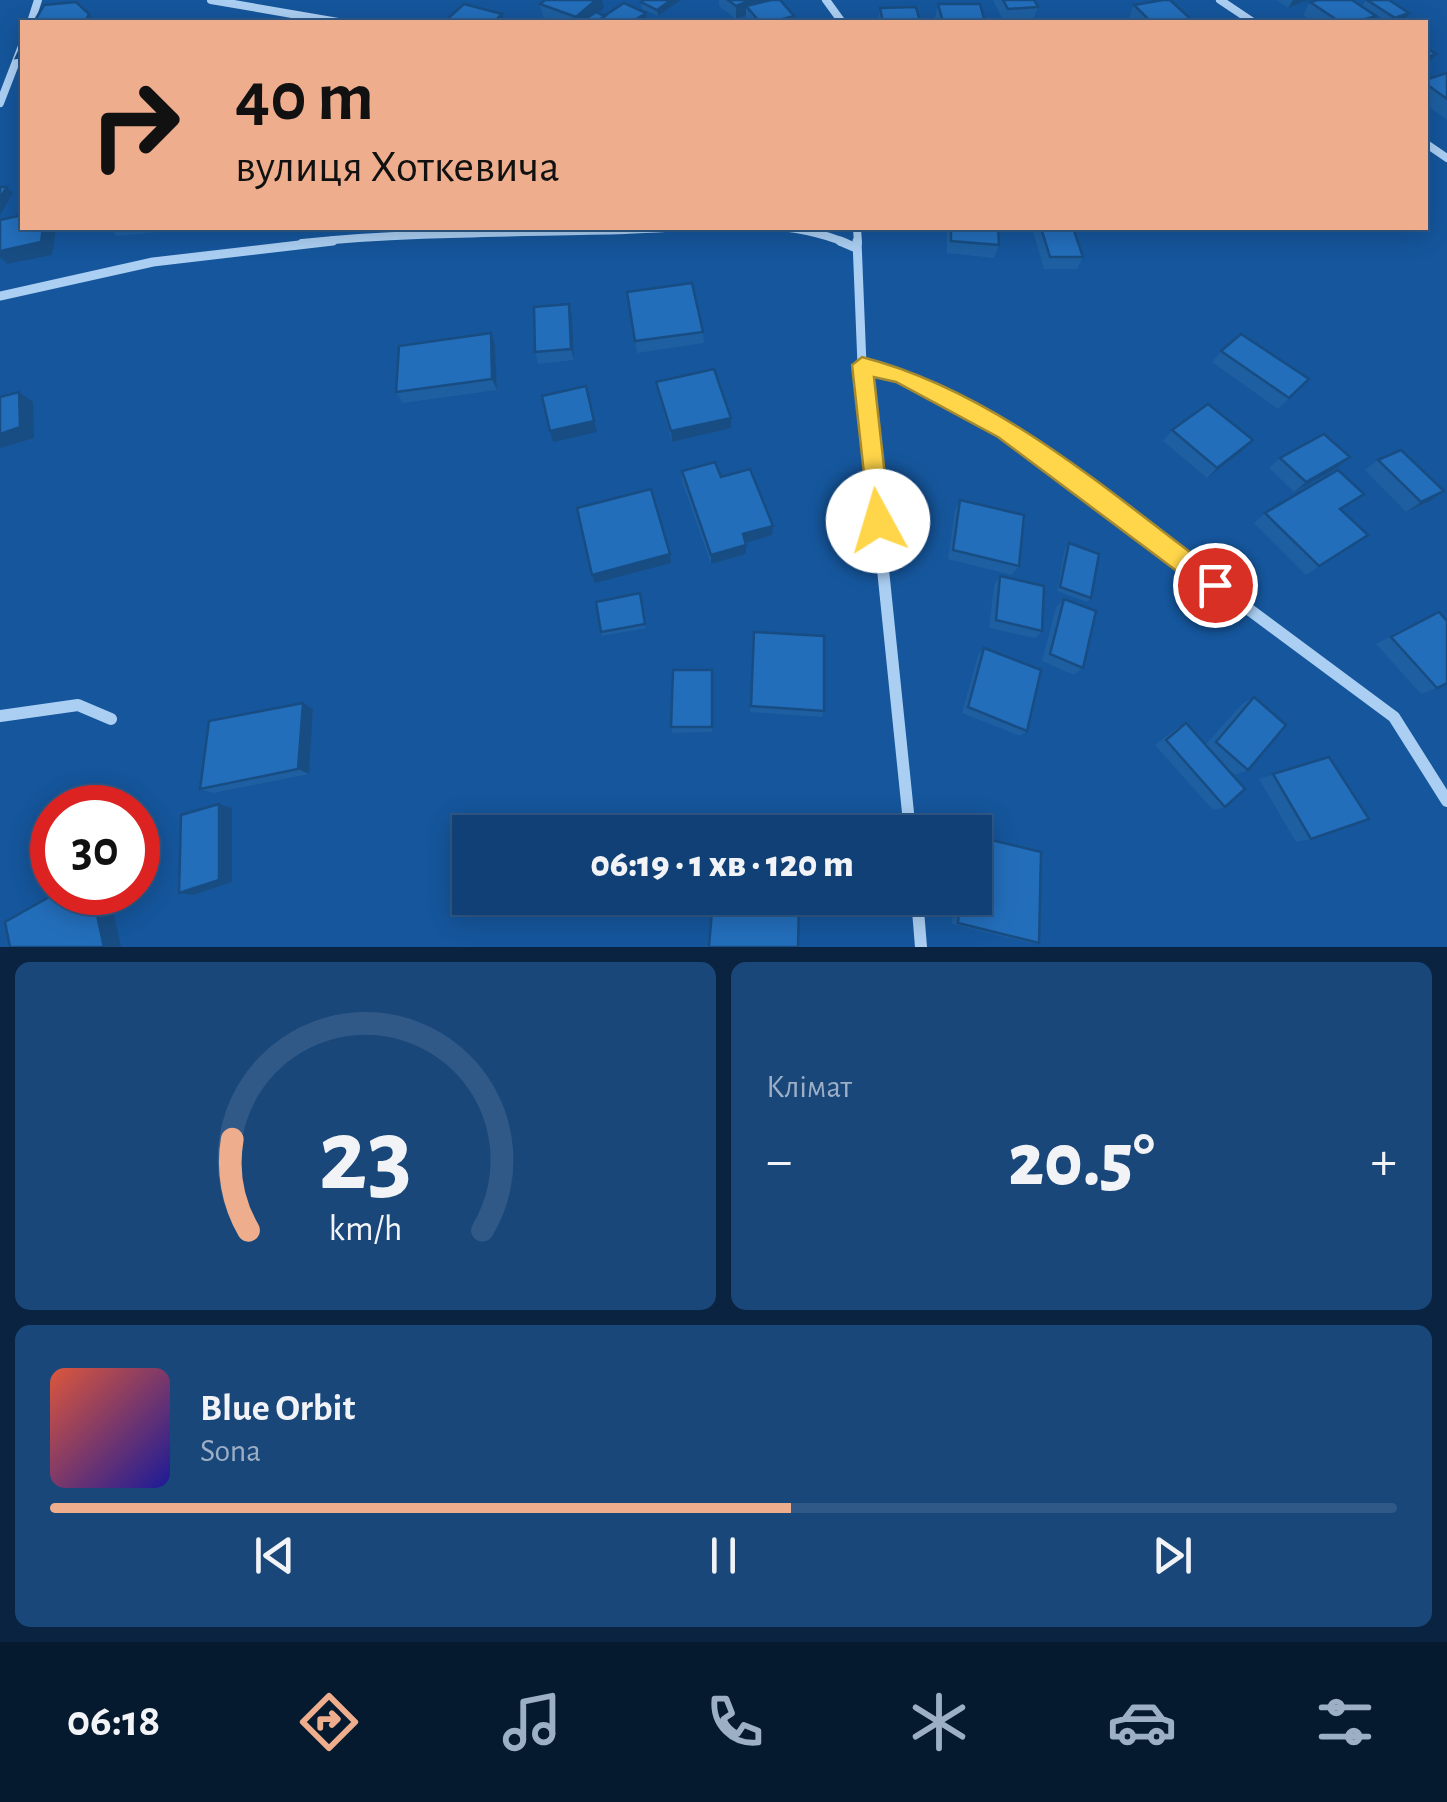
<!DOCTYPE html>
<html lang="uk">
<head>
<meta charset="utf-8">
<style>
  body { margin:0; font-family:"Alegreya Sans",sans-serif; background:#19477a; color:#f1f3f6; height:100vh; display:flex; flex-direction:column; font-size:38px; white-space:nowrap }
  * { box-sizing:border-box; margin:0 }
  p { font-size:32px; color:#9cafc5 }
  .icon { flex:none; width:55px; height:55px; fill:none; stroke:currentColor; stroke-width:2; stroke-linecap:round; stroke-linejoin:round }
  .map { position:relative; height:947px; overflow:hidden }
  .drawer { display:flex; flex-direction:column; gap:15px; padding:15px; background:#092340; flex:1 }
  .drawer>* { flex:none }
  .top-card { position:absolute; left:20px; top:20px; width:1408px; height:210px; border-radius:0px; box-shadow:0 5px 25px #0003,0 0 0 2px #305987; background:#eead8d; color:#111; overflow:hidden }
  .speed { position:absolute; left:30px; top:785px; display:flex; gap:20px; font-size:50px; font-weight:700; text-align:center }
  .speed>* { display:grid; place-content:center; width:130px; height:130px; border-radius:50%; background:#104075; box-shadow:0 5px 25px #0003,0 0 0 2px #305987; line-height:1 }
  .speed .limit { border:15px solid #d22; background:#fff; color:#111 }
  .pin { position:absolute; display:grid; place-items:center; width:85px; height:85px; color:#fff; margin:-42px; border:5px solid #fff; border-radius:50%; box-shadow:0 2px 10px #0007 }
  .me { position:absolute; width:110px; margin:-55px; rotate:354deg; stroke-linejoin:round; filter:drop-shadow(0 0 8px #0008) }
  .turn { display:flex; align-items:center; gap:35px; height:210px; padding:0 50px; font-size:45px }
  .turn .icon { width:130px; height:130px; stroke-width:2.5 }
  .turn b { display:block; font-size:70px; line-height:85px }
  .big { font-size:75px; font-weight:800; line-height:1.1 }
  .drawer .card { flex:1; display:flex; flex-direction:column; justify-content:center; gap:15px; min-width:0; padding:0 35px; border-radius:15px; background:#19477a }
  .drawer .dial { align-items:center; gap:0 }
  .dial svg { height:260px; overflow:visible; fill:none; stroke:#305987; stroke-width:7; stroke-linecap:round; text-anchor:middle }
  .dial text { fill:#f1f3f6; stroke:none }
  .song { display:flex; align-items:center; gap:30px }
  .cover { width:120px; height:120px; border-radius:15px; background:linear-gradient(135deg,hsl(10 70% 55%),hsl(240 70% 35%)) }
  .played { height:10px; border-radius:5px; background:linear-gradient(90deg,#eead8d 55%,#305987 55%) }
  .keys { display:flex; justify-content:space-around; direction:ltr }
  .heat { display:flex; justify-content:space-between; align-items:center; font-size:55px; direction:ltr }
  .drawer .tiles { flex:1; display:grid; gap:15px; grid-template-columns:1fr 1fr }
  .card:last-child { grid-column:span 2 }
  .trip { position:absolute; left:452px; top:815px; width:540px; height:100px; border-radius:0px; background:#104075; box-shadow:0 5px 25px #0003,0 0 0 2px #305987; font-weight:800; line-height:100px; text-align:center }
  .dock { display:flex; height:160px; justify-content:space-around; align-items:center; background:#061a2f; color:#9cafc5 }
  .dock .icon { width:70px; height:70px }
  .dock .selected { color:#eead8d }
  .dock b { font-size:45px; color:#f1f3f6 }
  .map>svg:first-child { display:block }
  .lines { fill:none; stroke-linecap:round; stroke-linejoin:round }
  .minor-far2 { stroke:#abcff3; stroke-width:8 }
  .minor-far1 { stroke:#abcff3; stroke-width:9 }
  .minor { stroke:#abcff3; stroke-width:12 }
  .wall { fill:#1e5fa1 }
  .shaded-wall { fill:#184d83 }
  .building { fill:#236ebb; stroke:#184d83; stroke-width:2.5 }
  .route { fill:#ffd54a; stroke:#a68a30; stroke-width:2.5 }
</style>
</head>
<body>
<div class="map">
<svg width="1447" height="947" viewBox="0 0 1447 947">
  <rect width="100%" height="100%" fill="#15569c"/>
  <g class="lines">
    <!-- minor-far2 -->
    <g class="minor-far2">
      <path d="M211,0L338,22"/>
      <path d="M826,0L842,22"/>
      <path d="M1220,0L1253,22"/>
      <path d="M31,22L38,0"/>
      <path d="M0,103L22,46"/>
      <path d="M1425,143L1447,158"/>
      <path d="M857,228L858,243"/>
      <path d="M302,243C409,232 517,233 625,230C698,228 777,214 846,243"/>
    </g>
    <!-- minor-far1 -->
    <g class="minor-far1">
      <path d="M840,241L854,247"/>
      <path d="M857,241L862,365L881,553"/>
      <path d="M0,296L153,262L333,241"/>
      <path d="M862,365C980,395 1076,482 1172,553"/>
    </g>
    <!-- minor -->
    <g class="minor">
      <path d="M881,550L910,832"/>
      <path d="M1169,550L1394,717L1447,801"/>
      <path d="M0,716L78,705L111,719"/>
      <path d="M917,898L921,947"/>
    </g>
  </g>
  <!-- wall -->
  <g class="wall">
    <path d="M644,0H681L658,16L642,9L641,2Z"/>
    <path d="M719,0H780L794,16V22H749L746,19V15L736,19L719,6Z"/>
    <path d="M993,0H1034L1038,7L1033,20L1004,22Z"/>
    <path d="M1276,0H1308L1288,8Z"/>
    <path d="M1366,0L1405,20L1396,22H1388L1362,6Z"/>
    <path d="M1310,2L1376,16L1372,22H1313L1303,15Z"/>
    <path d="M540,4L604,8L597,13L605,16L647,22H558L543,17Z"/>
    <path d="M938,4L985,22H937L935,17Z"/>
    <path d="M1134,5L1194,22H1133L1129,18Z"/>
    <path d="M880,8L920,22H878Z"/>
    <path d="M1447,73V120L1425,104V80Z"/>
    <path d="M110,228H159L158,232L117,236Z"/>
    <path d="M947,228H998L999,245L994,258L947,253Z"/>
    <path d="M1032,228H1073L1083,257L1077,269H1044Z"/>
    <path d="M627,292L703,332L704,343L637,353Z"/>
    <path d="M572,316L574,360L538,364L535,352Z"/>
    <path d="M495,345L497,390L403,403L396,392Z"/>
    <path d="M1221,351L1309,379L1278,409L1212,362Z"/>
    <path d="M656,382L731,418V428L672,442L658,393Z"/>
    <path d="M1172,430L1242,451L1207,478L1163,441Z"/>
    <path d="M1350,457L1337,468L1294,492L1269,468L1280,458Z"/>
    <path d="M1378,460L1444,491L1430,501L1406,512L1365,470Z"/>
    <path d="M682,471L721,477L772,535L745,543L746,554L711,564L682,481Z"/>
    <path d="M1364,494L1341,510L1368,535L1306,575L1254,523L1265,513Z"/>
    <path d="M960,500L1019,566L1012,575L948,559L955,510Z"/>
    <path d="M1069,543L1091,598L1087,602L1057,591L1065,548Z"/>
    <path d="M1000,576L1042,631L1035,638L989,628L994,585Z"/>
    <path d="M640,593L646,628L602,636L601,632Z"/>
    <path d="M1064,599L1083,668L1074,675L1042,661L1056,607Z"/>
    <path d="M1439,612L1437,688L1421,694L1376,644Z"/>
    <path d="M754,632L824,711L822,717L750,712Z"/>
    <path d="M984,648L1027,731L1020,736L962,713L978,655Z"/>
    <path d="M712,670V732L672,733L671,727Z"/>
    <path d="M1254,697L1248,770L1235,775L1223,765L1225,807L1213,810L1155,745L1175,729L1186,723L1205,745L1242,704Z"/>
    <path d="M303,703L313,709L309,774L213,793L200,789Z"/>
    <path d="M1329,757L1311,839L1296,842L1259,779Z"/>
    <path d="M954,898H975L1039,943H1030L952,924Z"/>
  </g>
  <!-- shaded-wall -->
  <g class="shaded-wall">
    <path d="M596,0H602L604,8L587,22H577L576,17Z"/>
    <path d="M671,0H681L658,16L657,10Z"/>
    <path d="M751,0H772L746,6V15L736,19V6Z"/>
    <path d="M1293,0H1308L1288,8Z"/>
    <path d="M646,13L647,22H632Z"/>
    <path d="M1409,13L1405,20L1392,22L1395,18Z"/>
    <path d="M89,14L95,22H85Z"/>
    <path d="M502,14L505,22H494Z"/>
    <path d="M794,16V22H771Z"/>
    <path d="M1376,16L1372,22H1355Z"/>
    <path d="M1436,54L1425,67V58Z"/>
    <path d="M7,187L13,193L0,215V198Z"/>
    <path d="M43,228H56L52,255L7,264L0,257V251Z"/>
    <path d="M569,304L572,316L574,360L571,349Z"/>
    <path d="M491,333L495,345L497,390L492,379Z"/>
    <path d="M19,392L33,402L34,438L0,448V434Z"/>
    <path d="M731,418V428L672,442L671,431Z"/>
    <path d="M594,421L597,432L553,442L550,431Z"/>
    <path d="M1253,440L1242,451L1207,478L1217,468Z"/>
    <path d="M1350,457L1337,468L1294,492L1306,482Z"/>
    <path d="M1444,491L1430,501L1406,512L1421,502Z"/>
    <path d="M773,526L772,535L742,544L743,534Z"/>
    <path d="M746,545V554L711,564V555Z"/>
    <path d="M670,554L671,563L595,583L592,575Z"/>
    <path d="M303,703L313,709L309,774L298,769Z"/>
    <path d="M219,804L232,808V882L193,895L179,893Z"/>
    <path d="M92,892H109L121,947H104Z"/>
  </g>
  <!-- building -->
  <g class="building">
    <path d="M545,0H596L576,17L540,4Z"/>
    <path d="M644,0H671L657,10L641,2Z"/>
    <path d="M728,0H751L736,6Z"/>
    <path d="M771,0H780L794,16L771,22H760L746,6Z"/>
    <path d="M1003,0H1034L1038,7L1008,9Z"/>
    <path d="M1163,0H1170L1194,22H1151L1134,5Z"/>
    <path d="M1318,0H1352L1376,16L1355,22H1340L1310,2Z"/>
    <path d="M1367,0H1389L1409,13L1395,18Z"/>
    <path d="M76,2L89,14L85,22H34L44,5Z"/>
    <path d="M624,3L646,13L632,22H595Z"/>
    <path d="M464,4L502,14L494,22H444Z"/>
    <path d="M938,4H980L985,22H943Z"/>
    <path d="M916,7L920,22H883L880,8Z"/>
    <path d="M596,12L605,16L595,22H581Z"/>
    <path d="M22,45V57L16,58Z"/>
    <path d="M1425,47L1436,54L1425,58Z"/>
    <path d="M1447,73V99L1425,83V80Z"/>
    <path d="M0,187H7L0,198Z"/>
    <path d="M22,215V228H43L41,242L0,251V220Z"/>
    <path d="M951,228H998L999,245L951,241Z"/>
    <path d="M1041,228H1073L1083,257H1050Z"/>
    <path d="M692,283L703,332L635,341L627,292Z"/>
    <path d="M569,304L571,349L535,352L534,307Z"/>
    <path d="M491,333L492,379L396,392L399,346Z"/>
    <path d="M1241,334L1309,379L1289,398L1221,351Z"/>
    <path d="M714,369L731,418L671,431L656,382Z"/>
    <path d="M586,386L594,421L550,431L542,396Z"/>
    <path d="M19,392L20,427L0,434V397Z"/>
    <path d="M1208,404L1253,440L1217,468L1172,430Z"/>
    <path d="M1324,434L1350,457L1306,482L1280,458Z"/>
    <path d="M1401,450L1444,491L1421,502L1378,460Z"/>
    <path d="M715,462L721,477L750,469L773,526L743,534L746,545L711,555L682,471Z"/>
    <path d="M1338,470L1364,494L1340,509L1368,535L1319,566L1265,513Z"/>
    <path d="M651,489L670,554L592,575L577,508Z"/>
    <path d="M960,500L1024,515L1019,566L953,550Z"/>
    <path d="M1069,543L1099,554L1091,598L1060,587Z"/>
    <path d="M1000,576L1044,586L1042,631L996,620Z"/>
    <path d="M640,593L645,624L601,632L596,602Z"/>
    <path d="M1064,599L1096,611L1083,668L1050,654Z"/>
    <path d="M1439,612L1447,621V683L1437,688L1391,637Z"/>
    <path d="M754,632L824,636V711L751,706Z"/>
    <path d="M984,648L1041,670L1027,731L968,707Z"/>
    <path d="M673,670H712V727H671Z"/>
    <path d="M1254,697L1286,725L1248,770L1216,742Z"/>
    <path d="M303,703L298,769L200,789L209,721Z"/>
    <path d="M1186,723L1245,789L1225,807L1166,740Z"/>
    <path d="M1329,757L1369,819L1311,839L1273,774Z"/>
    <path d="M219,804V880L179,893L181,815Z"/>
    <path d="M618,816L683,822L681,832H615Z"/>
    <path d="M975,836L1041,852L1039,943L958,923L960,898H975Z"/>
    <path d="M58,892H92L104,947H10L5,922Z"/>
    <path d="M713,898H774L799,900L798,947H709Z"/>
  </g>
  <!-- route -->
  <path class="route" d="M862,357C999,392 1112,495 1223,577L1227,585L1223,593L1215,596L1206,593L998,437L896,382L874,377L890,521L887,528L878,531L870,528L852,365Z"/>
</svg>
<div class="speed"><div class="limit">30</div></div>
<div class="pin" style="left:1215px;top:585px;background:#d93025"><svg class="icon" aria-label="arrive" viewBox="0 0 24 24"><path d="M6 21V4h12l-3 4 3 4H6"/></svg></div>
<svg class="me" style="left:878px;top:521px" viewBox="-20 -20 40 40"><circle r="19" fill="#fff"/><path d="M0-13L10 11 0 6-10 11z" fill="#ffd54a"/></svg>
<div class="trip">06:19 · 1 хв · 120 m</div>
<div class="top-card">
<div class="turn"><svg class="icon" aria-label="right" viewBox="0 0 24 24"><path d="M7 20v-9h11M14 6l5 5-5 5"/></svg><div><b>40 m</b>вулиця Хоткевича</div></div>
</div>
</div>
<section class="drawer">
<div class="tiles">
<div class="card dial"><svg viewBox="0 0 100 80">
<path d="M14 69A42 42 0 1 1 86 69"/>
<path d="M14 69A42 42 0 0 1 9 41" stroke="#eead8d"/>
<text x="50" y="56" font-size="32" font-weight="700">23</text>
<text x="50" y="72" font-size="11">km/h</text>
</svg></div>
<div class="card"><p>Клімат</p>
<div class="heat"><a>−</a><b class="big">20.5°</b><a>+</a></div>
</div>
<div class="card">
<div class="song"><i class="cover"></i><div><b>Blue Orbit</b><p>Sona</p></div></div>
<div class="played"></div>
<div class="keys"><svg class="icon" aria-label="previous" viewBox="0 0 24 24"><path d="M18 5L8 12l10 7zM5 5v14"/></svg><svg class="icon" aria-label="pause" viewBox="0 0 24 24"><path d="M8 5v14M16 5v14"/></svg><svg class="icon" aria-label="next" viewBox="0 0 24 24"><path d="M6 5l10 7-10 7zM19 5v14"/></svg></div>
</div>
</div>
</section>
<nav class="dock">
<b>06:18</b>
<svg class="icon selected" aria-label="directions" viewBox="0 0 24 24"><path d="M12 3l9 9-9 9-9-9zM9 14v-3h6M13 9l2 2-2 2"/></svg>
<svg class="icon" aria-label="music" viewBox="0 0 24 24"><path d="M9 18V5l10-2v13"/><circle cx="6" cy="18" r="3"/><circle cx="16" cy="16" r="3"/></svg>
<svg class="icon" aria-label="phone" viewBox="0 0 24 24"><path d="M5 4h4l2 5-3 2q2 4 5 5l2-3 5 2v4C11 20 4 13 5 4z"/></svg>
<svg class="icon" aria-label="climate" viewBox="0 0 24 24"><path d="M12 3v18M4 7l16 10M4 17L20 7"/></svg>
<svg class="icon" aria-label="car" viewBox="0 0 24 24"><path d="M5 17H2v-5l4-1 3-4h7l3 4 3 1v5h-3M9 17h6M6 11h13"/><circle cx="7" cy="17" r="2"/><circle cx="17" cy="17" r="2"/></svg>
<svg class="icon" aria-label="filters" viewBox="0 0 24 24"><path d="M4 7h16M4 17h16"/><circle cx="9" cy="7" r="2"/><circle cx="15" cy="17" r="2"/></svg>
</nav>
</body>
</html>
